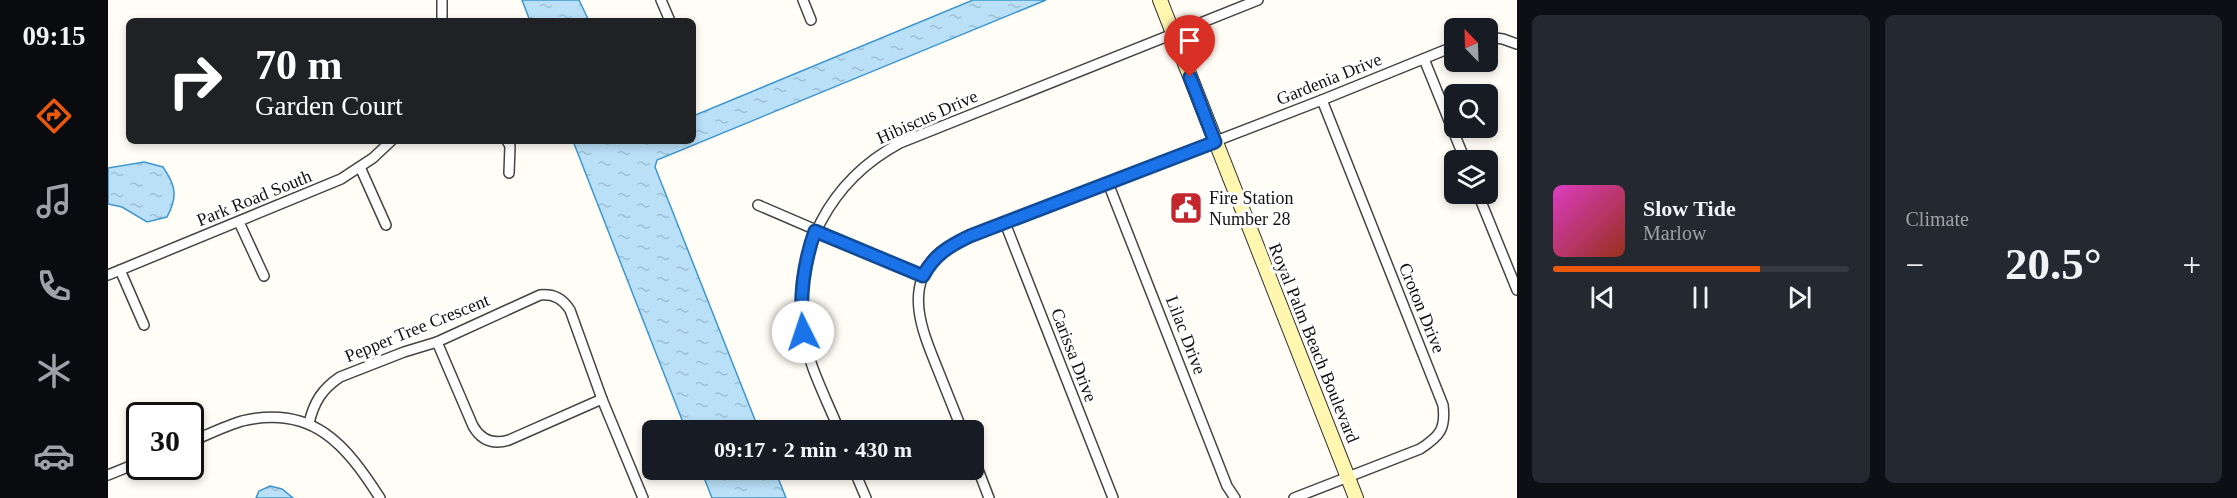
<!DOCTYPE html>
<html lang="en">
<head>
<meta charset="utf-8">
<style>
  body { margin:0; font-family:"Times New Roman",serif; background:#242831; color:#f1f3f6; height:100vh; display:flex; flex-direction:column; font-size:22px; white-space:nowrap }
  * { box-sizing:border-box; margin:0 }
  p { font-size:20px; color:#9ea1a6 }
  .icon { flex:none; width:33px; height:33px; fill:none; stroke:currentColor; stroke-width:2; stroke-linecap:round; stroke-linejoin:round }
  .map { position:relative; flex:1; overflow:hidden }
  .drawer { display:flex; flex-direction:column; gap:15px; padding:15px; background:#0d0f14; width:720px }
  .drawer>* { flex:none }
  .banner { position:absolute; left:18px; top:18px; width:570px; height:126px; border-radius:9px; box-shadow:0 3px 9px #0003; background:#202124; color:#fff; overflow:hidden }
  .needle { width:39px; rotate:337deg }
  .tools { position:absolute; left:1336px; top:18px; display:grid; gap:12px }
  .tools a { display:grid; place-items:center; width:54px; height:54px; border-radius:9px; background:#171b24; box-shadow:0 3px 9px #0003; font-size:30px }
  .speed { position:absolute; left:18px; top:402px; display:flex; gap:12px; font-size:30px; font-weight:700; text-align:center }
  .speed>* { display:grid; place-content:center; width:78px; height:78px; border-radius:50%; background:#171b24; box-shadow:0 3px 9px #0003; line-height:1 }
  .speed .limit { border:3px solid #111; border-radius:9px; background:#fff; color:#111 }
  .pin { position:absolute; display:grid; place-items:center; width:51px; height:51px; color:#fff; margin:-62px -26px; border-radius:50% 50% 50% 0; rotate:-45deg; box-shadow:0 0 6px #0007 }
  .pin .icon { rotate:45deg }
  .me { position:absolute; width:66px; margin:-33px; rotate:356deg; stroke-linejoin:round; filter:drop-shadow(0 0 4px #0008) }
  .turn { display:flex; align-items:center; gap:21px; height:126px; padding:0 30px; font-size:27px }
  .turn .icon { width:78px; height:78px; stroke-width:2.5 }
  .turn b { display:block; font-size:42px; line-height:51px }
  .big { font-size:45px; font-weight:800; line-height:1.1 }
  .drawer .tile { flex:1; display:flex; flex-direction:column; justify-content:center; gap:9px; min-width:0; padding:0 21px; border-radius:9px; background:#242831 }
  .song { display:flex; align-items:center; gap:18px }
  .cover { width:72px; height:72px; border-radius:9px; background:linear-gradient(135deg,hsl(310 70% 55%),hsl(10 70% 35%)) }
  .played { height:6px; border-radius:3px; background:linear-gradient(90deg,#ea580c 70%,#363941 70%) }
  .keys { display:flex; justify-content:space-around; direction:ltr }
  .heat { display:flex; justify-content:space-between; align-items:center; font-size:33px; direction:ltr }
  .drawer .tiles { flex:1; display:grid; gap:15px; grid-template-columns:repeat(2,1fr) }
  .trip { position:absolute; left:534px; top:420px; width:342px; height:60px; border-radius:9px; background:#171b24; box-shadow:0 3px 9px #0003; font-weight:800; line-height:60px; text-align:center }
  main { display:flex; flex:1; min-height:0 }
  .dock { display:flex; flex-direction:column; width:108px; justify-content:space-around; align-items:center; background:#090b0e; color:#9ea1a6 }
  .dock .icon { width:42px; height:42px }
  .dock .current { color:#ea580c }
  .dock b { font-size:27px; color:#f1f3f6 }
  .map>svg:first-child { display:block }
  .water { fill:url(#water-ripples); stroke:#3f96cf; stroke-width:1.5 }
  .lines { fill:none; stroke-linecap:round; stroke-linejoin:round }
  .street-casing { stroke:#444; stroke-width:12 }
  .secondary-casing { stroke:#333; stroke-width:16 }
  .street { stroke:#fff; stroke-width:9 }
  .secondary { stroke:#fff6b0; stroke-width:14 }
  .route-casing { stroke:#114b97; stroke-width:15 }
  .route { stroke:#1a73e8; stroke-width:10 }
  .labels { text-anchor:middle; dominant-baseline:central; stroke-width:6; stroke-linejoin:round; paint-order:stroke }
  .street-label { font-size:18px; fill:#111; stroke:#fff }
  .poi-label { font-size:18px; fill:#111; stroke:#fff; text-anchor:start }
</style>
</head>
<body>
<main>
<nav class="dock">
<b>09:15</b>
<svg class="icon current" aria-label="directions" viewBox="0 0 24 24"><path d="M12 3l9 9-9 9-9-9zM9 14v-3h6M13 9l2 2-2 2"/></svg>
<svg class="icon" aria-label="music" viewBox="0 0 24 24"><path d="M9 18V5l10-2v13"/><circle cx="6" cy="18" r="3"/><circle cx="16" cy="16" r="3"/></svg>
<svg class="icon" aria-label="phone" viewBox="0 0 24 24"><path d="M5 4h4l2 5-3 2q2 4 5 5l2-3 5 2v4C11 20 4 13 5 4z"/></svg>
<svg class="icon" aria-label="climate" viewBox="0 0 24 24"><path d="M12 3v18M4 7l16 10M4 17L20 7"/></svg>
<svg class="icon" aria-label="car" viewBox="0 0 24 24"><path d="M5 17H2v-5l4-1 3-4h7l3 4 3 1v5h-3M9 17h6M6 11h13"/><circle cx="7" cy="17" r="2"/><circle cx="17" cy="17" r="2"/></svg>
</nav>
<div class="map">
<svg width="1409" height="498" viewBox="0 0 1409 498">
  <defs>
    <pattern id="water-ripples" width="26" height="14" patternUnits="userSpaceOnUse" patternTransform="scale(1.5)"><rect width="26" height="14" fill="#b9e0f7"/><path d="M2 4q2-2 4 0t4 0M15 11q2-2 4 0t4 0" fill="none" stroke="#9ebfd3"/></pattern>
  </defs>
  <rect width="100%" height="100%" fill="#fffdf5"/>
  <!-- water -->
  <g class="water">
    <path d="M414,0H471L481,21H422Z"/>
    <path d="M865,0H938L549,160L547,167L651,430H578L465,141H585V116Z"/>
    <path d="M36,162L55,167C68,186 70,196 59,217L39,222L14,207L0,204V168Z"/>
    <path d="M593,470H667L678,498H604Z"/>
    <path d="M162,486L174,489L185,498H148L151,491Z"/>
  </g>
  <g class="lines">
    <!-- street casing -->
    <g class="street-casing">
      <g id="street">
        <path d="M334,0V21"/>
        <path d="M553,0L562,21"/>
        <path d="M695,0L703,20"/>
        <path d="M1380,37L1395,39L1409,44"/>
        <path d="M1316,59L1357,160"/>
        <path d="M399,141L402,146L401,173"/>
        <path d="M252,167L278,225"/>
        <path d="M1000,183L1119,486L1127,498"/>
        <path d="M1370,194L1409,290"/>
        <path d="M650,205L815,276"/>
        <path d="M131,222L156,276"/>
        <path d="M897,223L1005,498"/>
        <path d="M12,270L36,325"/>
        <path d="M0,275L233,179L265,158L283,141"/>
        <path d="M329,342L365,426C373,440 385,445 401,440L494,399"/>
        <path d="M201,423C206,402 214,389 232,377L296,352L329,342L432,295C446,294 454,298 462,310L494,399L535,498"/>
        <path d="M731,430C718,398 700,365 695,331C683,252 723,180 792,143L1150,0"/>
        <path d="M854,430C846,410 838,390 830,370C816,335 796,292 826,258C836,247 849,242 862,236L1214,100L1347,46"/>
        <path d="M82,442C99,435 117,426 134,421C205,404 238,445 272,498"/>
        <path d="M866,459L881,498"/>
        <path d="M746,470L758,498"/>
        <path d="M0,475L32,462"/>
        <path d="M1186,498L1312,449C1332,436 1338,429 1335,405L1214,100"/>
      </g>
    </g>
    <!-- secondary casing -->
    <g class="secondary-casing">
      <path id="secondary" d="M1052,0L1248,498"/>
    </g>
    <!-- street -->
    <use href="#street" class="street"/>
    <!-- secondary -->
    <use href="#secondary" class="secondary"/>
  </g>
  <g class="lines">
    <!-- route casing -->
    <g class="route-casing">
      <path id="route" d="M695,332C691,296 695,265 707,231L815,276C826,255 841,246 862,236L1107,142L1082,77"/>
    </g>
    <!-- route -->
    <use href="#route" class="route"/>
  </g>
  <!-- icons -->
  <defs>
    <g id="civic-square" transform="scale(1.725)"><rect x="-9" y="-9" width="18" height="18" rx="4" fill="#c4262e" stroke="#fff"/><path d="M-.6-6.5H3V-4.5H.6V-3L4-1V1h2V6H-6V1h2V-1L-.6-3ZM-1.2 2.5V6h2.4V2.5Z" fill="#fff"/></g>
  </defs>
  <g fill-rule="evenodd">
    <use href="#civic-square" x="1078" y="208"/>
  </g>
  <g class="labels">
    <!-- street labels -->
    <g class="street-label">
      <text transform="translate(1221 79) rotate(-22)">Gardenia Drive</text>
      <text transform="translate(819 117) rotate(-24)">Hibiscus Drive</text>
      <text transform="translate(146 198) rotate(-22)">Park Road South</text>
      <text transform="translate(1314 308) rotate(68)">Croton Drive</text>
      <text transform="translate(309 328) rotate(-22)">Pepper Tree Crescent</text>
      <text transform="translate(1078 335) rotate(69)">Lilac Drive</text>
      <text transform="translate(1206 343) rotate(68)">Royal Palm Beach Boulevard</text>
      <text transform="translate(966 355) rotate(69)">Carissa Drive</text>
    </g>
    <!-- poi labels -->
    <g class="poi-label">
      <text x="1101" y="198">Fire Station<tspan x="1101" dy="21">Number 28</tspan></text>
    </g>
  </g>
</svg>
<div class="tools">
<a><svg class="needle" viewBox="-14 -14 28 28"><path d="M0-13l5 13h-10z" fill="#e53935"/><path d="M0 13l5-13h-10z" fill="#9ea1a6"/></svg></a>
<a><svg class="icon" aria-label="search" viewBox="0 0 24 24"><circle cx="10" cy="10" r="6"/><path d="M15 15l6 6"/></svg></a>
<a><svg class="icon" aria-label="layers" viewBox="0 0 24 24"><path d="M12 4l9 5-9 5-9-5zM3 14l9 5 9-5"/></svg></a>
</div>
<div class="speed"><div class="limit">30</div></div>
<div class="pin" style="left:1082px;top:77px;background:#d93025"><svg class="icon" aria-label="arrive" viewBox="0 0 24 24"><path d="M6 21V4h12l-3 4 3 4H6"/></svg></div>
<svg class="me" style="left:695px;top:332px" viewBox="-20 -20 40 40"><circle r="19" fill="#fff"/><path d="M0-13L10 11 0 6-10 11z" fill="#1a73e8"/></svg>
<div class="trip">09:17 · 2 min · 430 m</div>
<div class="banner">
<div class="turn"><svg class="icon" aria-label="right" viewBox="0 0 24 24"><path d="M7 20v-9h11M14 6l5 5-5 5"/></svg><div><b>70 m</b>Garden Court</div></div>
</div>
</div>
<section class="drawer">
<div class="tiles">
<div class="tile">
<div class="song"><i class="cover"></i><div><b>Slow Tide</b><p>Marlow</p></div></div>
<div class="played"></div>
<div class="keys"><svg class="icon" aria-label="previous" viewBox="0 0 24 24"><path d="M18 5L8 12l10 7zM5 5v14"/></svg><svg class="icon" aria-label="pause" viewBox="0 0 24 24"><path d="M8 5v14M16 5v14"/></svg><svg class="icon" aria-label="next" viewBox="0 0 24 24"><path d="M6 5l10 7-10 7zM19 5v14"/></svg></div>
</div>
<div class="tile"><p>Climate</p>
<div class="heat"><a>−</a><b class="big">20.5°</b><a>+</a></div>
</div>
</div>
</section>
</main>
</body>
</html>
